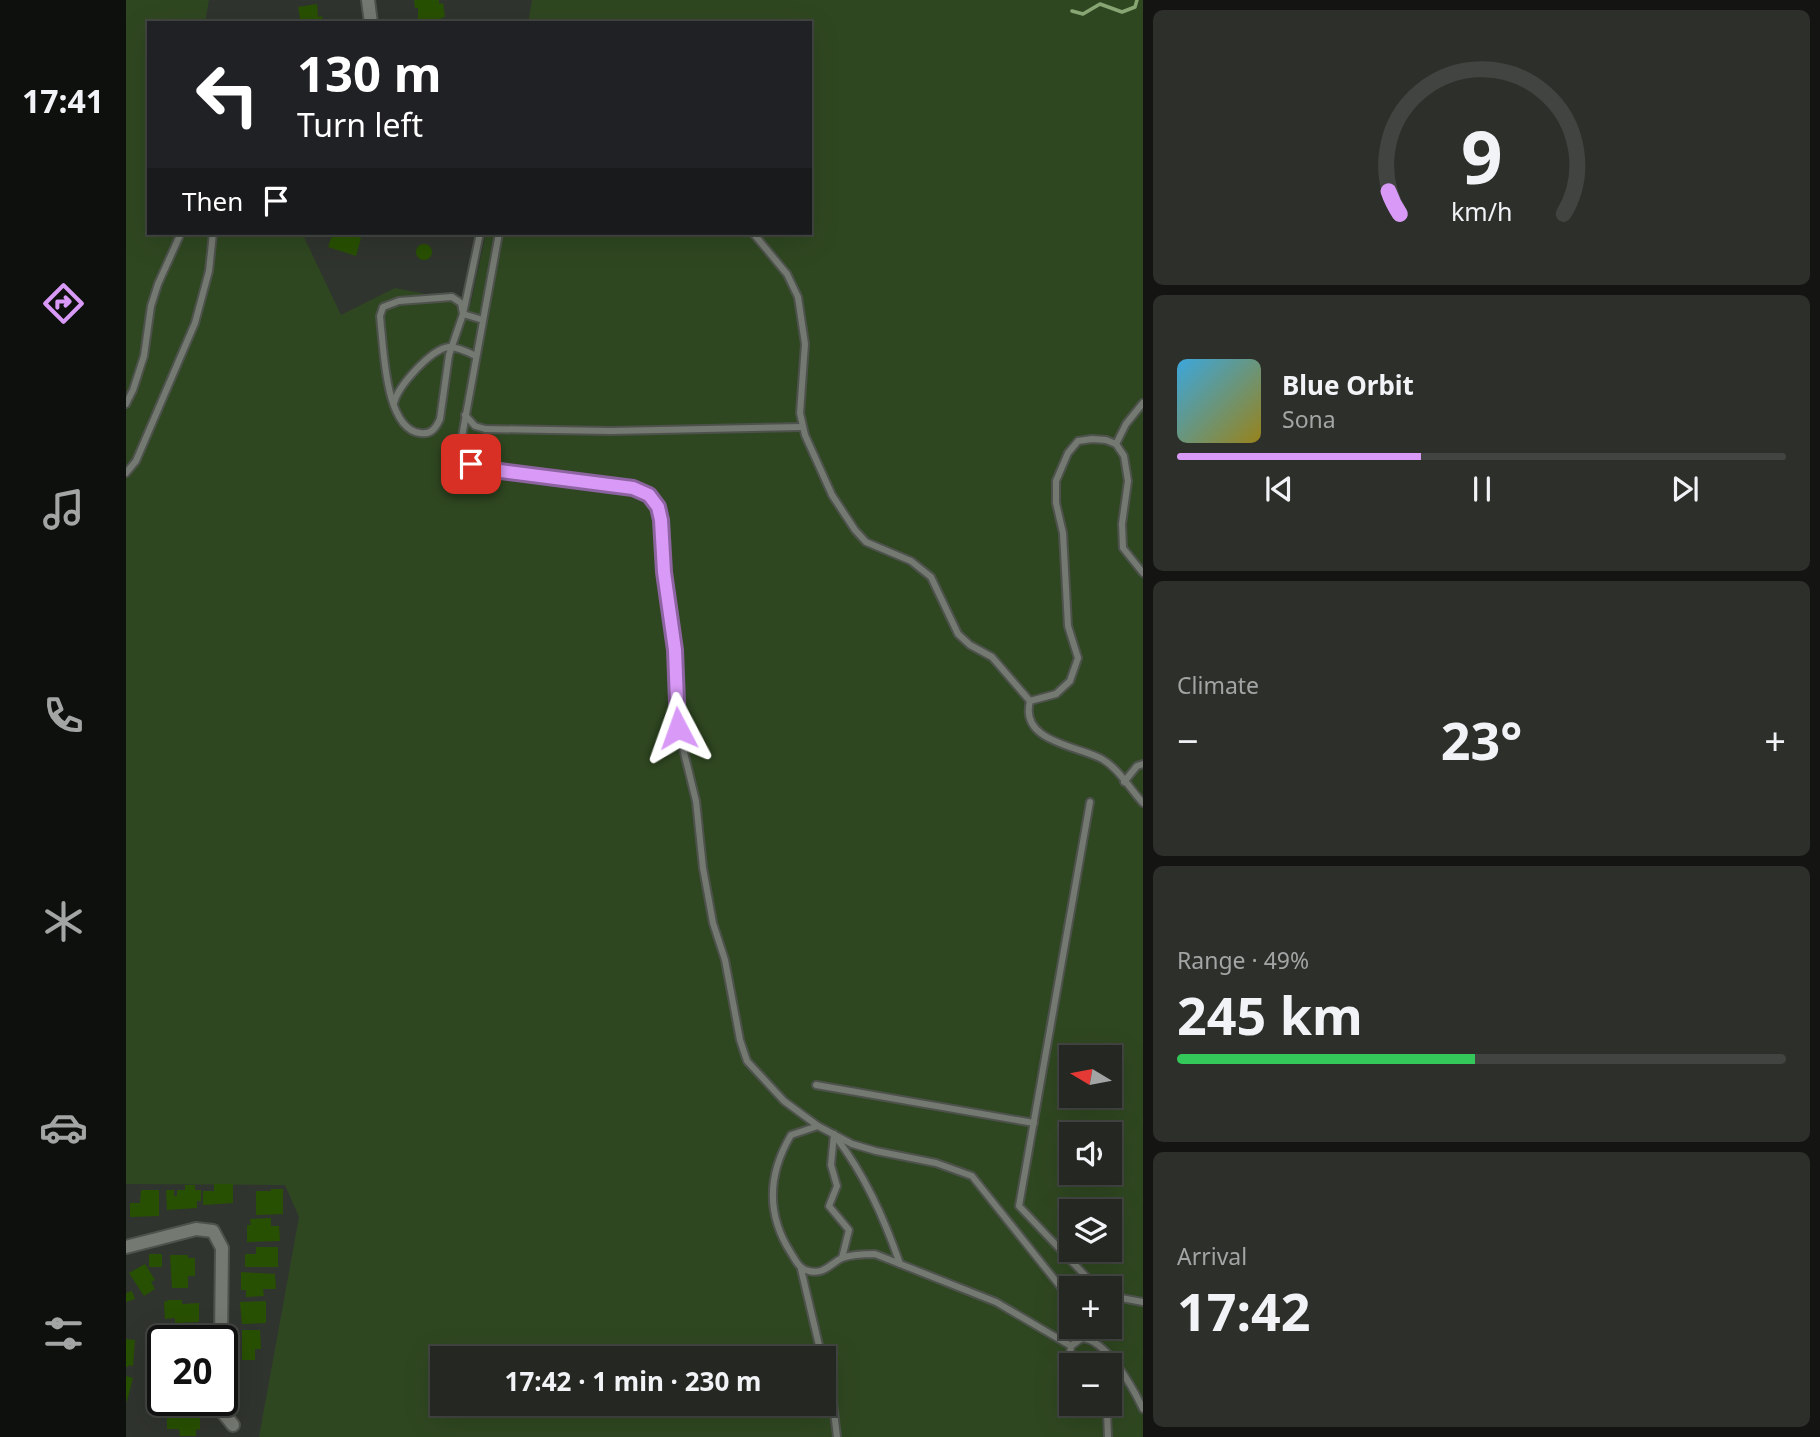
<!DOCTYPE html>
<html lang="en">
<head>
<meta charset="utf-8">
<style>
  body { margin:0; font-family:"Noto Sans",sans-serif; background:#2c2f2a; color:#f1f3f6; height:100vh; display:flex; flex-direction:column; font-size:26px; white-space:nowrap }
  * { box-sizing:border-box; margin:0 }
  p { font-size:23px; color:#a3a5a5 }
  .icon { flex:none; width:38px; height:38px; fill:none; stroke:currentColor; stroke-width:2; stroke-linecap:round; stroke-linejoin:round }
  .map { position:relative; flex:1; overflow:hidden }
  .details { display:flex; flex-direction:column; gap:10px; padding:10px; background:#141513; width:677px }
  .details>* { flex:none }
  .banner { position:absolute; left:21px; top:21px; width:665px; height:214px; border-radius:0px; box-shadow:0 7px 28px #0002,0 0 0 2px #414440; background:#202124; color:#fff; overflow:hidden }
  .needle { width:46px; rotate:280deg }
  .fabs { position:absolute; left:933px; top:1045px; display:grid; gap:14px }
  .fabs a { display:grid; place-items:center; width:63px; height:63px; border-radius:0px; background:#242722; box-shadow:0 7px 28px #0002,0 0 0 2px #414440; font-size:35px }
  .speed { position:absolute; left:21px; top:1325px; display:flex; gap:14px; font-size:35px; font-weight:700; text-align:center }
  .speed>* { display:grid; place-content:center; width:91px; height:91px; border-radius:50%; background:#242722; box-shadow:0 7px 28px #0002,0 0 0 2px #414440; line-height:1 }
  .speed .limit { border:4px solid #111; border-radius:10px; background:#fff; color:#111 }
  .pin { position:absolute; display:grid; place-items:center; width:60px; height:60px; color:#fff; margin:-30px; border-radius:14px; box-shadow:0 4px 10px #0006 }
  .me { position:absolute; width:77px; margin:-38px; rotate:356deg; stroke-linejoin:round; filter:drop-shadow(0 0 5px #0008) }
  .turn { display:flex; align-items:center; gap:24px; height:147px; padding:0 35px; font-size:32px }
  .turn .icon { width:91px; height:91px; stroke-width:2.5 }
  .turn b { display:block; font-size:49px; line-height:60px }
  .then { display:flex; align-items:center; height:66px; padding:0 35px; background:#0003; gap:14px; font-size:26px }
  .big { font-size:52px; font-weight:700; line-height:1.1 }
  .details .widget { flex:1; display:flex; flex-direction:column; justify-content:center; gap:10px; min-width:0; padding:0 24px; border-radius:10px; background:#2c2f2a }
  .details .dial { align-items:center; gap:0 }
  .dial svg { height:182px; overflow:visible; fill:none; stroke:#414440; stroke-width:7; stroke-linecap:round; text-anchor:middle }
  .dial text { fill:#f1f3f6; stroke:none }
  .song { display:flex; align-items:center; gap:21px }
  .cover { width:84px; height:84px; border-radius:10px; background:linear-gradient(135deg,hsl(200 70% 55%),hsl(50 70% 35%)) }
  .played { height:7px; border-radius:4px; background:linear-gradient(90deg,#d99af7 40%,#414440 40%) }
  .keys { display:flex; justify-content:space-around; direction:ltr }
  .heat { display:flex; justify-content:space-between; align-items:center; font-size:38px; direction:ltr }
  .charge { height:10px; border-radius:5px; background:linear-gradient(90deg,#34c759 49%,#414440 0) }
  .trip { position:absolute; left:304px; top:1346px; width:406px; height:70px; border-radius:0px; background:#242722; box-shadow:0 7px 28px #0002,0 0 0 2px #414440; font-weight:700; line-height:70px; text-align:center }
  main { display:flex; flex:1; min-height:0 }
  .tab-bar { display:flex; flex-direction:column; width:126px; justify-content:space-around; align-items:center; background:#0e100e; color:#a3a5a5 }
  .tab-bar .icon { width:49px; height:49px }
  .tab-bar .selected { color:#d99af7 }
  .tab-bar b { font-size:32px; color:#f1f3f6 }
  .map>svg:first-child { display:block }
  .green { fill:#2f4721; fill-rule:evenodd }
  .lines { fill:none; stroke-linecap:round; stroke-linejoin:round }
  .stream { stroke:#87a674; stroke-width:3.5 }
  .building { fill:#285002 }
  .service-casing { stroke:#4e524c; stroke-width:10 }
  .minor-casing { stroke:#4e524c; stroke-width:16 }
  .service { stroke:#747971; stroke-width:6 }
  .minor { stroke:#747971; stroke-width:12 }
  .route-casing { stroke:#8d64a1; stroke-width:18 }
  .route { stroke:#d99af7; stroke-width:12 }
</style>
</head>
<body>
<main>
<nav class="tab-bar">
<b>17:41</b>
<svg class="icon selected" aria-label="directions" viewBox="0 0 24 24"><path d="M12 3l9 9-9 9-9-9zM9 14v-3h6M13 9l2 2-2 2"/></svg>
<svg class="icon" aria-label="music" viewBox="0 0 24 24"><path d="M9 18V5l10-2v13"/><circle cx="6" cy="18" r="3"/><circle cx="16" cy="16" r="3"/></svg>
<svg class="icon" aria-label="phone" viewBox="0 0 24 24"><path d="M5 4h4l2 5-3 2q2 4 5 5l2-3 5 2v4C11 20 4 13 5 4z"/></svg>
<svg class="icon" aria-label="climate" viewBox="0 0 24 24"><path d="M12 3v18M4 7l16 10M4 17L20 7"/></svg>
<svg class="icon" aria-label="car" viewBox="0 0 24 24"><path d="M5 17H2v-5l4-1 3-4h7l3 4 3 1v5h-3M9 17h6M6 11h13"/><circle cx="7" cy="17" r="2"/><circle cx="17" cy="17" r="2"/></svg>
<svg class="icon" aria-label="filters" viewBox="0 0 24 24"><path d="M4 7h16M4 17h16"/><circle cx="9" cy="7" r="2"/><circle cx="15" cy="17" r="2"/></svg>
</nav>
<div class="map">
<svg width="1017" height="1437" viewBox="0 0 1017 1437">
  <rect width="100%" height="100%" fill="#30342e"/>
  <!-- green -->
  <path class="green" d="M0,0H83L79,23H23V233H176L215,315L269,288L345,303L360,233H684V23H402L406,0H1017V1437H133L173,1217L159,1185L0,1184ZM945,1057H984V1096H945ZM945,1134H984V1172H945ZM945,1211H984V1250H945ZM945,1288H984V1326H945ZM317,1358H698V1404H317ZM945,1365H984V1404H945Z"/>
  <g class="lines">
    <!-- stream -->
    <path class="stream" d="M946,11L957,14L974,4L996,12L1009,7L1011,0"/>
  </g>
  <!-- building -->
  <g class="building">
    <path d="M288,0H313V4L317,3L319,17L315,18L316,23L292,22V8H289Z"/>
    <path d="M191,4L192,17L196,16L197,23H169L174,18L172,7Z"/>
    <path d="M207,233H220L235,238L230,256L202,247Z"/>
    <circle cx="298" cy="252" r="8"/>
    <path d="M88,1184H107V1203L77,1205V1191H88Z"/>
    <path d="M59,1185H69V1190H75V1201H71V1208L41,1210L40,1190H48V1196H51V1190H59Z"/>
    <path d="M145,1189H157V1214L130,1215V1191H145Z"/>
    <path d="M15,1190H33V1216L4,1217V1203H14Z"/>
    <path d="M145,1218V1226H153L154,1241L121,1242V1225H125L124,1219Z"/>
    <path d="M130,1247H152V1267H119V1254H130Z"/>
    <rect x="23" y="1254" width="13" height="13"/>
    <path d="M44,1255H62V1258H69V1276H62V1288H46Z"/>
    <path d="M19,1264L29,1280L25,1282L29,1289L18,1296L3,1273Z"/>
    <path d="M115,1272L149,1274L150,1289H137L138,1296L120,1297V1290H115Z"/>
    <path d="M6,1291L9,1299L0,1302V1293Z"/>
    <path d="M43,1300H56V1304L73,1303V1322L49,1323V1318L39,1319L38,1302Z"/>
    <path d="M140,1301V1323L116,1324L114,1302Z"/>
    <path d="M72,1327V1340H42V1328Z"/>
    <path d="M116,1330H134L135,1349H129V1360H116Z"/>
    <path d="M0,1339L9,1340L7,1366L3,1365L2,1367H0Z"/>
    <path d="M710,1345L713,1360L707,1361L704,1346Z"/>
    <path d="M0,1376L7,1378L1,1401H0Z"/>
    <path d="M40,1400H74V1408H50V1403L40,1404Z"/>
    <path d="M74,1413V1429L70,1430V1436H54L53,1429H41V1414Z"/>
  </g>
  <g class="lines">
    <!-- service casing -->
    <g class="service-casing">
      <g id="service">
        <path d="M373,233L335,442C339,458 343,463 359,469L507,488L523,495L532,507L535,520L538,572L549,650L552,728L570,801L577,868L587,923L599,960L614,1040L621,1061L658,1101L692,1126L726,1144L750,1151L810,1163L846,1176L945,1300"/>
        <path d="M627,233L661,274L672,297L679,344L674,413L679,435L706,495L729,530L740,542L785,561L805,577L832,634L844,645L866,657L904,701"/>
        <path d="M337,314L335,303L326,297L273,301L257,307L254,316L255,327C258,353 260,429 294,433C305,435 310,428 314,419L323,355L337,314L354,233"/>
        <path d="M337,314L357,320"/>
        <path d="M268,403C272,386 305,349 323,347C332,347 342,352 350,356"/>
        <path d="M0,404L7,390L18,356L25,306L32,284L55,233"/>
        <path d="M339,415L349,426L359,429L485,431L677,427"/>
        <path d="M990,444L1000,424L1017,403"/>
        <path d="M0,473L10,461L69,323L83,271L87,233"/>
        <path d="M1017,573L997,548L996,524L1002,481L998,456L990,444L980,440L966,439L952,441L942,453L930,481V503L937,533L942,626L952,658L944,681L930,694L904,701C893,742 953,746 976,759C993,769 1004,789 1017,803"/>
        <path d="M998,782L1011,766L1017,764"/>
        <path d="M964,802L893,1206L971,1288"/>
        <path d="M690,1085L908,1123"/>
        <path d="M692,1126L665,1135C642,1174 640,1214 665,1253C670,1261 673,1269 683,1271C698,1275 704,1264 716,1258C727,1254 738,1254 749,1254L870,1302L945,1346"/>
        <path d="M708,1134L705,1165L711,1186L703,1206L723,1230L716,1258"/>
        <path d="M709,1136C739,1175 758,1218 774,1264"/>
        <path d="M675,1269L696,1358"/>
        <path d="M984,1296L1017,1302"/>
        <path d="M956,1338L961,1326"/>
        <path d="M698,1365L707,1403L711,1437"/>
        <path d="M945,1365L943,1361L945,1346L956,1338C981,1340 1007,1388 1017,1409"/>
        <path d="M971,1404L981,1413L982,1437"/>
      </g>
    </g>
    <!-- minor casing -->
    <g class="minor-casing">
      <g id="minor">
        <path d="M242,0L245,23"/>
        <path d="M0,1247L70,1229L87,1231L96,1248L95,1340"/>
        <path d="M95,1400V1410L107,1425"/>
      </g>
    </g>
    <!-- service -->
    <use href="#service" class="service"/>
    <!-- minor -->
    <use href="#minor" class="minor"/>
  </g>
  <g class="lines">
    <!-- route casing -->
    <g class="route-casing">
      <path id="route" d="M345,464L359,469L507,488L523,495L532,507L535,520L538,572L549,650L552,728"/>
    </g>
    <!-- route -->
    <use href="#route" class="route"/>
  </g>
</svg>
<div class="fabs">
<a><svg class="needle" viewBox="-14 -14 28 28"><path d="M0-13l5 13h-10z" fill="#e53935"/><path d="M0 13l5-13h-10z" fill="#a3a5a5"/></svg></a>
<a><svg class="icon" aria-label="sound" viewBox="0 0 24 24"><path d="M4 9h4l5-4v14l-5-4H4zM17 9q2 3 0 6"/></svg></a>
<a><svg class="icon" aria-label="layers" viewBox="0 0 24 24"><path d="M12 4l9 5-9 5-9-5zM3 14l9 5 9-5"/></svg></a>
<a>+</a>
<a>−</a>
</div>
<div class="speed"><div class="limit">20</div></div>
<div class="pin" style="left:345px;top:464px;background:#d93025"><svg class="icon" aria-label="arrive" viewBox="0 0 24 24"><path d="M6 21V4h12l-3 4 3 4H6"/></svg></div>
<svg class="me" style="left:552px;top:728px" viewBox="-20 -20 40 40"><path d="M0-17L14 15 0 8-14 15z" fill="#d99af7" stroke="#fff" stroke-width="4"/></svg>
<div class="trip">17:42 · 1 min · 230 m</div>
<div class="banner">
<div class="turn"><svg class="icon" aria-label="left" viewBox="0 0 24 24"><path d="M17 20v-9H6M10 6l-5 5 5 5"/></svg><div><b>130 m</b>Turn left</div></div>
<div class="then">Then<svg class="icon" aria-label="arrive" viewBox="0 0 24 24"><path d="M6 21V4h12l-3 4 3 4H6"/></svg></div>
</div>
</div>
<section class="details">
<div class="widget dial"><svg viewBox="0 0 100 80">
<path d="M14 69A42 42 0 1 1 86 69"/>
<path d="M14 69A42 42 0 0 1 9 59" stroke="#d99af7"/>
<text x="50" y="56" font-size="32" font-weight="700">9</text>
<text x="50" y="72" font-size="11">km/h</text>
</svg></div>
<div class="widget">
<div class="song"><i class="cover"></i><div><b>Blue Orbit</b><p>Sona</p></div></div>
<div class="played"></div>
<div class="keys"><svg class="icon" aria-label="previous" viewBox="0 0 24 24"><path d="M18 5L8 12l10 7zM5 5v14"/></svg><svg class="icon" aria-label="pause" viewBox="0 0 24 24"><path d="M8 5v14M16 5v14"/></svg><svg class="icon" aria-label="next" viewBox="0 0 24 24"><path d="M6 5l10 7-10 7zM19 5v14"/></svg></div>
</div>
<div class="widget"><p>Climate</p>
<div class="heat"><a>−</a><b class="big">23°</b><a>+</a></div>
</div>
<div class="widget"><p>Range · 49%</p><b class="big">245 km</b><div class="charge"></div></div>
<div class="widget"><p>Arrival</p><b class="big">17:42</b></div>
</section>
</main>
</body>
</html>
